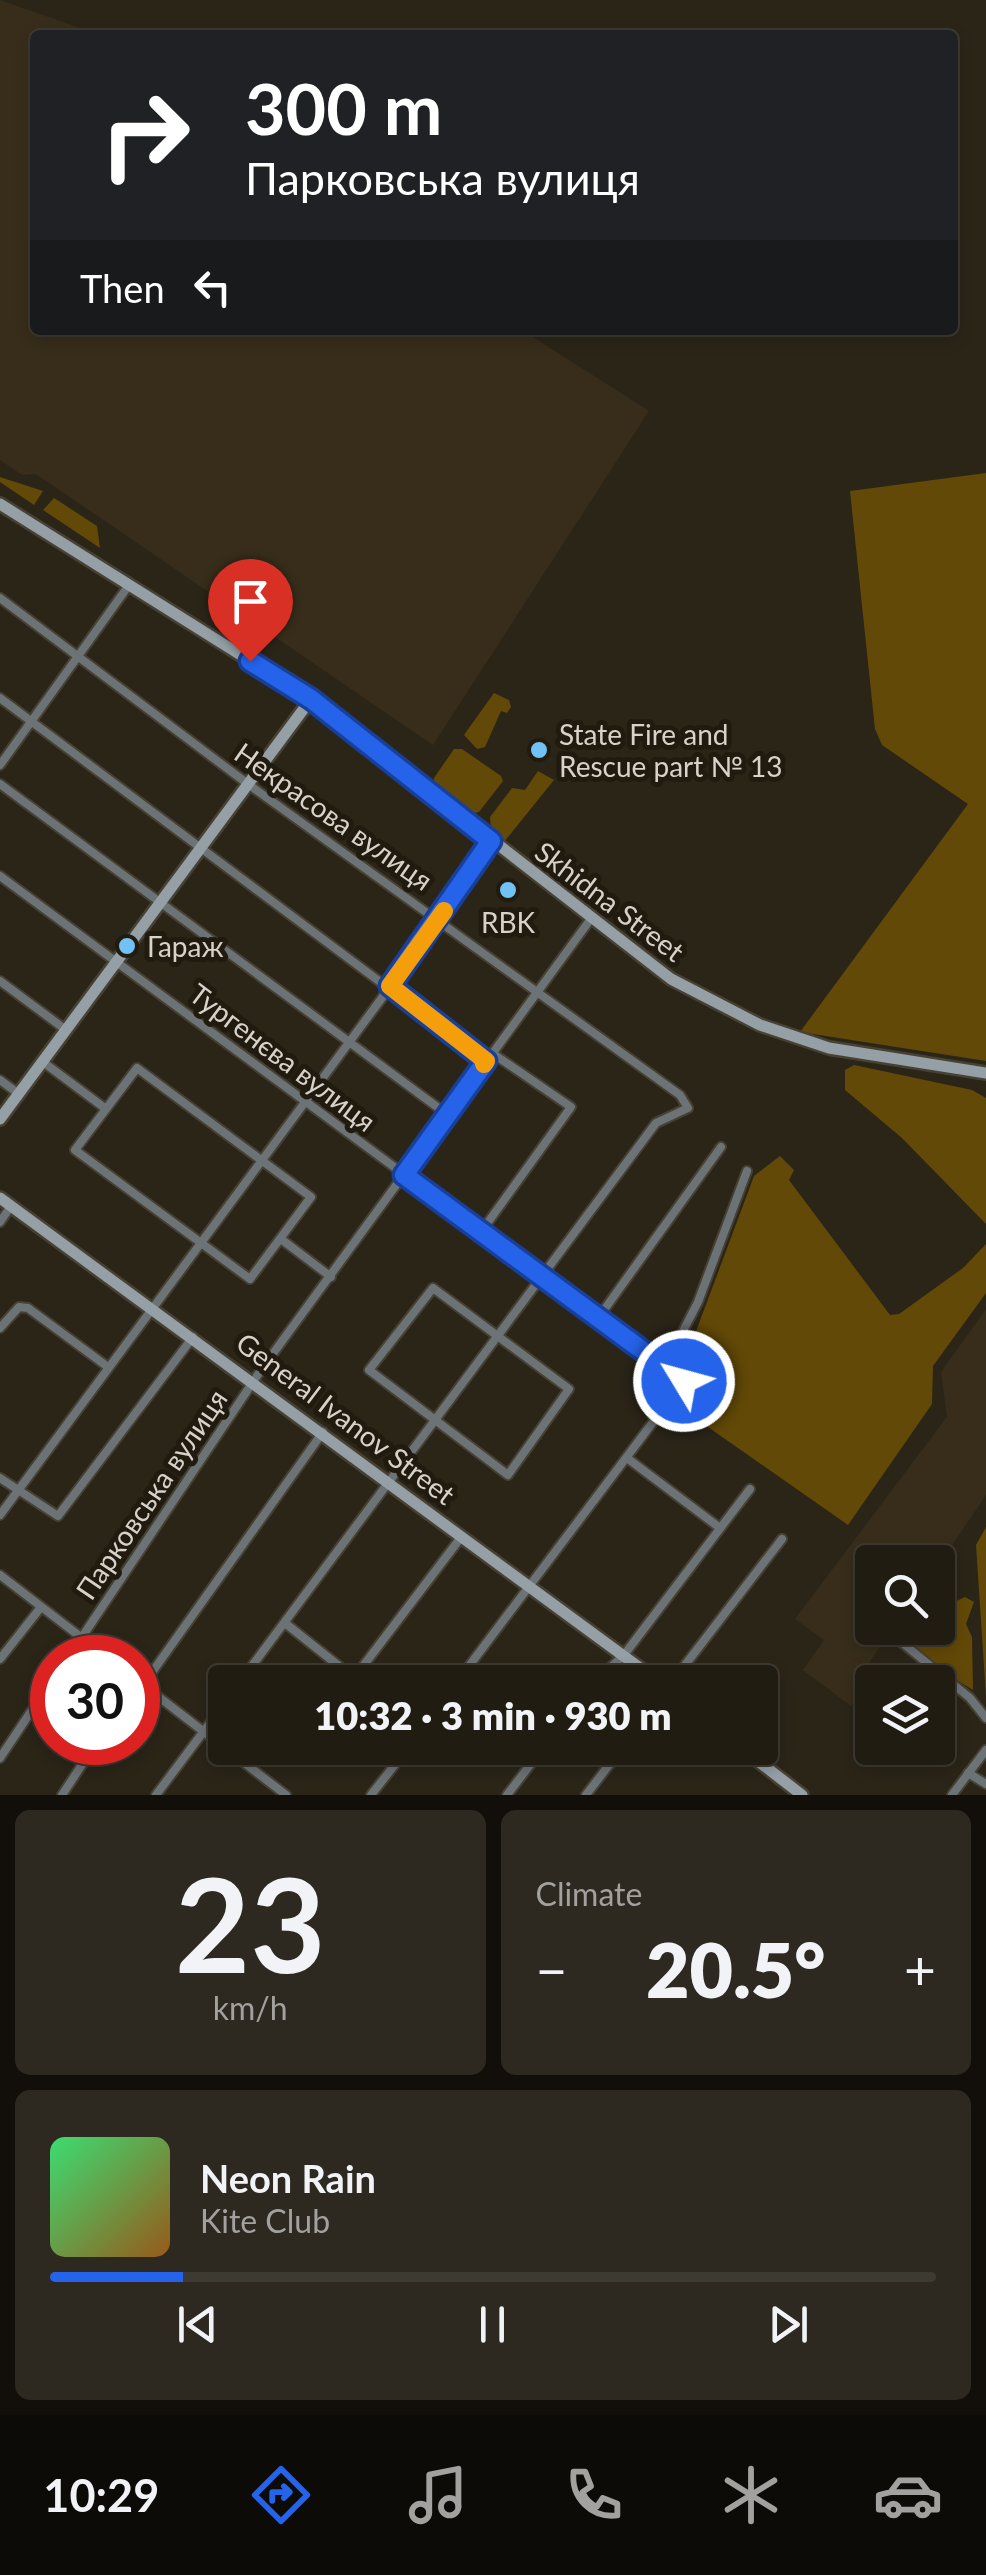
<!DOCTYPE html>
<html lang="en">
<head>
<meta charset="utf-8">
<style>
  body { margin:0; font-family:Lato,sans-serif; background:#2d2920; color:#f1f3f6; height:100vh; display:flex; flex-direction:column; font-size:38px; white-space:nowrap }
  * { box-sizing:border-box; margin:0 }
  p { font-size:32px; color:#a2a19f }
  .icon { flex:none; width:55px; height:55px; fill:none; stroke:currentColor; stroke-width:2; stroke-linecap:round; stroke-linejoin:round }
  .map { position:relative; height:1795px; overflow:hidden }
  .panel { display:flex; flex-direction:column; gap:15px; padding:15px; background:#120f0a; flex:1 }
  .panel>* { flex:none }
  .guide { position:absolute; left:30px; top:30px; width:928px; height:305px; border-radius:10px; box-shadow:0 5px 15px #0003,0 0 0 2px #3d3a32; background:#202124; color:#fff; overflow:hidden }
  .buttons { position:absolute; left:855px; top:1545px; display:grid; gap:20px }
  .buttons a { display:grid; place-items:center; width:100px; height:100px; border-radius:10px; background:#201c12; box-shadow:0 5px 15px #0003,0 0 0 2px #3d3a32; font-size:50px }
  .speed { position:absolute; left:30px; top:1635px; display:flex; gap:20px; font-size:50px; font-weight:700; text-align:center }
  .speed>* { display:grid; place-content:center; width:130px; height:130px; border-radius:50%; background:#201c12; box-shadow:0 5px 15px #0003,0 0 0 2px #3d3a32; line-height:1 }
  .speed .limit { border:15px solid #d22; background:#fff; color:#111 }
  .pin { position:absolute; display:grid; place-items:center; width:85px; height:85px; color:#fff; margin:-102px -42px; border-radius:50% 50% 50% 0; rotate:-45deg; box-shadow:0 0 10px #0007 }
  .pin .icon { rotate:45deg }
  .me { position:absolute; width:110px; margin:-55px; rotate:307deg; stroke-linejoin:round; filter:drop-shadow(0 0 8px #0008) }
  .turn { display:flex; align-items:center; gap:35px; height:210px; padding:0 50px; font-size:45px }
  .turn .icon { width:130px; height:130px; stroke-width:2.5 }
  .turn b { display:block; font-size:70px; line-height:85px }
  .then { display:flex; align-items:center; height:95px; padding:0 50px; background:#0003; gap:20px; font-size:38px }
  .big { font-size:75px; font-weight:800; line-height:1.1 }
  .panel .tile { flex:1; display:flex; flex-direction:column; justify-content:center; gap:15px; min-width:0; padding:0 35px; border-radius:15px; background:#2d2920 }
  .panel .dial { align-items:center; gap:0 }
  .dial b { font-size:130px; line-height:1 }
  .song { display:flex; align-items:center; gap:30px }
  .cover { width:120px; height:120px; border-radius:15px; background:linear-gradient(135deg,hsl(140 70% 55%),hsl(30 70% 35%)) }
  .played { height:10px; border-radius:5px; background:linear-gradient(90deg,#2563eb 15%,#3d3a32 15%) }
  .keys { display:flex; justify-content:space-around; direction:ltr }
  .heat { display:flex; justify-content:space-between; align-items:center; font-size:55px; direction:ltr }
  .panel .tiles { flex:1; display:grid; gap:15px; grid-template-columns:1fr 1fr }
  .tile:last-child { grid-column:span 2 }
  .trip { position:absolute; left:208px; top:1665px; width:570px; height:100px; border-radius:10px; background:#201c12; box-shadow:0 5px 15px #0003,0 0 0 2px #3d3a32; font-weight:800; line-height:100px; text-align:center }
  .tabs { display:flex; height:160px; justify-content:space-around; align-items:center; background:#0d0b07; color:#a2a19f }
  .tabs .icon { width:70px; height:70px }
  .tabs .current { color:#2563eb }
  .tabs b { font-size:45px; color:#f1f3f6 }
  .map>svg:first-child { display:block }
  .built { fill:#372d1a }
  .green { fill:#634907 }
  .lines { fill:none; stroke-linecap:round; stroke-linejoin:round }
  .street-casing { stroke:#474134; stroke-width:12 }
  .secondary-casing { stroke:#474134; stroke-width:16 }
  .street { stroke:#6c7377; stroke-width:8 }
  .secondary { stroke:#949fa6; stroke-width:11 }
  .route-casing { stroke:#184099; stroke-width:25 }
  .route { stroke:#2563eb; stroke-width:18 }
  .slow { stroke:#f59e0b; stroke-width:18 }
  .poi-dot { fill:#71c1f4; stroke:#211b0f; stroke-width:4 }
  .labels { text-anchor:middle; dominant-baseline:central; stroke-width:10; stroke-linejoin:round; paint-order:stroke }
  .poi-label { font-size:28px; fill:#d7d2ca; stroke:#211b0f; text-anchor:start }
  .street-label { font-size:28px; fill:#d7d2ca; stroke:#211b0f }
</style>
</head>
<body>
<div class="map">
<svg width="986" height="1795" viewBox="0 0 986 1795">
  <rect width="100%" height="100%" fill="#2b2518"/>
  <!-- built -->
  <g class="built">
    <path d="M0,0L100,35H35V330H522L649,411L433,745L36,474L22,475L0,460Z"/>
    <path d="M986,1309V1495L938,1566V1562H872V1628H892L858,1680L865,1686L851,1706L803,1670L824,1640L795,1619L947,1417L941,1372Z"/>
  </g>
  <!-- green -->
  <g class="green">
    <path d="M986,473V1061L800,1032L968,804L882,745L875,729L850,491Z"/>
    <path d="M0,477L43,491L34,505L0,482Z"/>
    <path d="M54,498L97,526L100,548L43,510Z"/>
    <path d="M494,693L509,700L511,707L507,713L501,711L485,747L477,749L464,735Z"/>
    <path d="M454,749H462L501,776L503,781L479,812L470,814L435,788L434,778Z"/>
    <path d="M538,771L554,780L504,842L491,831L490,817L512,788L525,790Z"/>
    <path d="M854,1065L972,1090L986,1098V1224L902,1138L845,1090V1070Z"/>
    <path d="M780,1156L794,1170L789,1180L890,1315L899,1314L963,1268L986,1244V1293L933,1366L932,1404L848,1525L678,1406L697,1378L695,1334L754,1176Z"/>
    <path d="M986,1527V1697L976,1545Z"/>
    <path d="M965,1597L974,1602L966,1624L972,1637L973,1690L942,1671L898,1634L900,1629L936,1632L949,1618L946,1606Z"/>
  </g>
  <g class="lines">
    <!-- street casing -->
    <g class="street-casing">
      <g id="street">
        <path d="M0,598L248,784L680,1095L688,1108L656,1123L240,1682"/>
        <path d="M0,698L486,1061"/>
        <path d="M0,765L129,585"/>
        <path d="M0,784L448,1115"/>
        <path d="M0,876L684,1381"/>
        <path d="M0,981L66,1030"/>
        <path d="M43,1062L106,1109"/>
        <path d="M137,1068L311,1197L250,1279L75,1150Z"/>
        <path d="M0,1080L19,1094"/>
        <path d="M0,1222L11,1206"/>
        <path d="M481,1232L571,1107L492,1053"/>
        <path d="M281,1239L331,1277"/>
        <path d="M433,1288L569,1389L508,1475L369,1370Z"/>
        <path d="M599,1317L721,1147"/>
        <path d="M0,1328L19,1307L28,1308L108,1367"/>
        <path d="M627,1458L720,1528"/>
        <path d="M0,1478L58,1516L193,1337"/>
        <path d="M0,1515L390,987L491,841"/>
        <path d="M0,1575L108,1658"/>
        <path d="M285,1623L354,1678L462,1536"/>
        <path d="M884,1628L970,1698L986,1718"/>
        <path d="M68,1658L261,1370L590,920"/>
        <path d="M0,1659L41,1607"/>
        <path d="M138,1681L286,1795"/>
        <path d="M457,1682L684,1381L681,1335L698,1302L747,1171"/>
        <path d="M595,1682L624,1655L750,1489"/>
        <path d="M672,1682L782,1539"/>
        <path d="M143,1685L323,1432"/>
        <path d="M0,1758L52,1680"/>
        <path d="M968,1773L986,1784"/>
        <path d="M62,1795L97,1742"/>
        <path d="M156,1795L225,1703"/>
        <path d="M371,1795L408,1748"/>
        <path d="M507,1795L543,1748"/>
        <path d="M586,1795L622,1748"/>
        <path d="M952,1795L986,1750"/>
      </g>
    </g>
    <!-- secondary casing -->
    <g class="secondary-casing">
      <g id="secondary">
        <path d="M0,504L311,699L671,979L760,1025L829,1048L986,1073"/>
        <path d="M0,1119L311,699"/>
        <path d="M0,1198L659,1682"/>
        <path d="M741,1748L802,1795"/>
      </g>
    </g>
    <!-- street -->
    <use href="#street" class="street"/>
    <!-- secondary -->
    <use href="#secondary" class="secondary"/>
  </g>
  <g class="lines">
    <!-- route casing -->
    <g class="route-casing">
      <path id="route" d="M250,661L311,699L491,841L390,986L486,1061L404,1175L684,1381"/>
    </g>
    <!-- route -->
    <use href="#route" class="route"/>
    <!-- slow -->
    <path class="slow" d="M444,911L390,986L486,1061L484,1064"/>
  </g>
  <!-- markers -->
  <g class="poi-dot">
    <circle cx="539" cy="750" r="10"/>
    <circle cx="508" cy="890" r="10"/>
    <circle cx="127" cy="946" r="10"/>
  </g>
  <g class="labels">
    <!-- poi labels -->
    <g class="poi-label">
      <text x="559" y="734">State Fire and<tspan x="559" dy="32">Rescue part № 13</tspan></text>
      <text x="508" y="922" text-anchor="middle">RBK</text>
      <text x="147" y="946">Гараж</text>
    </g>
    <!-- street labels -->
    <g class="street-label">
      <text transform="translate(334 816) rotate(35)">Некрасова вулиця</text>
      <text transform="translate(610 901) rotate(37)">Skhidna Street</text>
      <text transform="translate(283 1057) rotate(37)">Тургенєва вулиця</text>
      <text transform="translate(346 1418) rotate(37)">General Ivanov Street</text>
      <text transform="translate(151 1494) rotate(-56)">Парковська вулиця</text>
    </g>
  </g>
</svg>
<div class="buttons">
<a><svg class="icon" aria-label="search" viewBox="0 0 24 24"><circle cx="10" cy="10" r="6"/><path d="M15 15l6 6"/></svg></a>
<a><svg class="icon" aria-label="layers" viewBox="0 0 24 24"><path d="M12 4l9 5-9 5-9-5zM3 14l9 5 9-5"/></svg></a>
</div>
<div class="speed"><div class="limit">30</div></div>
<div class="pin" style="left:250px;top:661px;background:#d93025"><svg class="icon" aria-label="arrive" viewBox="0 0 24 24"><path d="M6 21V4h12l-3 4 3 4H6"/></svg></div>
<svg class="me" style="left:684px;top:1381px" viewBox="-20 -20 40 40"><circle r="17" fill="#2563eb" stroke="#fff" stroke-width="3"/><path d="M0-11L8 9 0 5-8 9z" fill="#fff"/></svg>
<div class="trip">10:32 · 3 min · 930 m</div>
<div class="guide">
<div class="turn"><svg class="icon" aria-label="right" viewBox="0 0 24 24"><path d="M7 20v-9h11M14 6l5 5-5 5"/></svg><div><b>300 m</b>Парковська вулиця</div></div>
<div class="then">Then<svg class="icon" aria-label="left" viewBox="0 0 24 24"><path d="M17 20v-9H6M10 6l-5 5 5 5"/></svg></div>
</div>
</div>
<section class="panel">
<div class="tiles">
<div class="tile dial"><b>23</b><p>km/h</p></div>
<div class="tile"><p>Climate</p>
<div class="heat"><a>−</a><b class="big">20.5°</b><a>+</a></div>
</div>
<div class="tile">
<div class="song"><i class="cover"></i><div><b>Neon Rain</b><p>Kite Club</p></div></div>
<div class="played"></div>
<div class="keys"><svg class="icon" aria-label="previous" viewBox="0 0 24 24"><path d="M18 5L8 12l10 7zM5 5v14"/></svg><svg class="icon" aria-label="pause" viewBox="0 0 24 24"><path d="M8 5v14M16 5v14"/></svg><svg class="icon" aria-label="next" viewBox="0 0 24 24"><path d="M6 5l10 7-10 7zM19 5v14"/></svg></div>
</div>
</div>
</section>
<nav class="tabs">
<b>10:29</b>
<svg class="icon current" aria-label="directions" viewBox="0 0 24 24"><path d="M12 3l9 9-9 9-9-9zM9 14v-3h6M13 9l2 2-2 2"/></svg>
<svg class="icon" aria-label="music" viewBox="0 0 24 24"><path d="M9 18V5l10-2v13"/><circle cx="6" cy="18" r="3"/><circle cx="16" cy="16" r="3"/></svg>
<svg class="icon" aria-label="phone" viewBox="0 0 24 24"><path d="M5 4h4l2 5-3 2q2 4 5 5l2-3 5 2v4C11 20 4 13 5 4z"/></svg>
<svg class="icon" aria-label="climate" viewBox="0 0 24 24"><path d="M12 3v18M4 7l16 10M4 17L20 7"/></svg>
<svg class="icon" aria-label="car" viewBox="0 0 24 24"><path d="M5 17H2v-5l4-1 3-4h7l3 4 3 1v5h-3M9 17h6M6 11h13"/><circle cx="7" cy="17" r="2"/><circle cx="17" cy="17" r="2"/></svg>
</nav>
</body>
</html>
